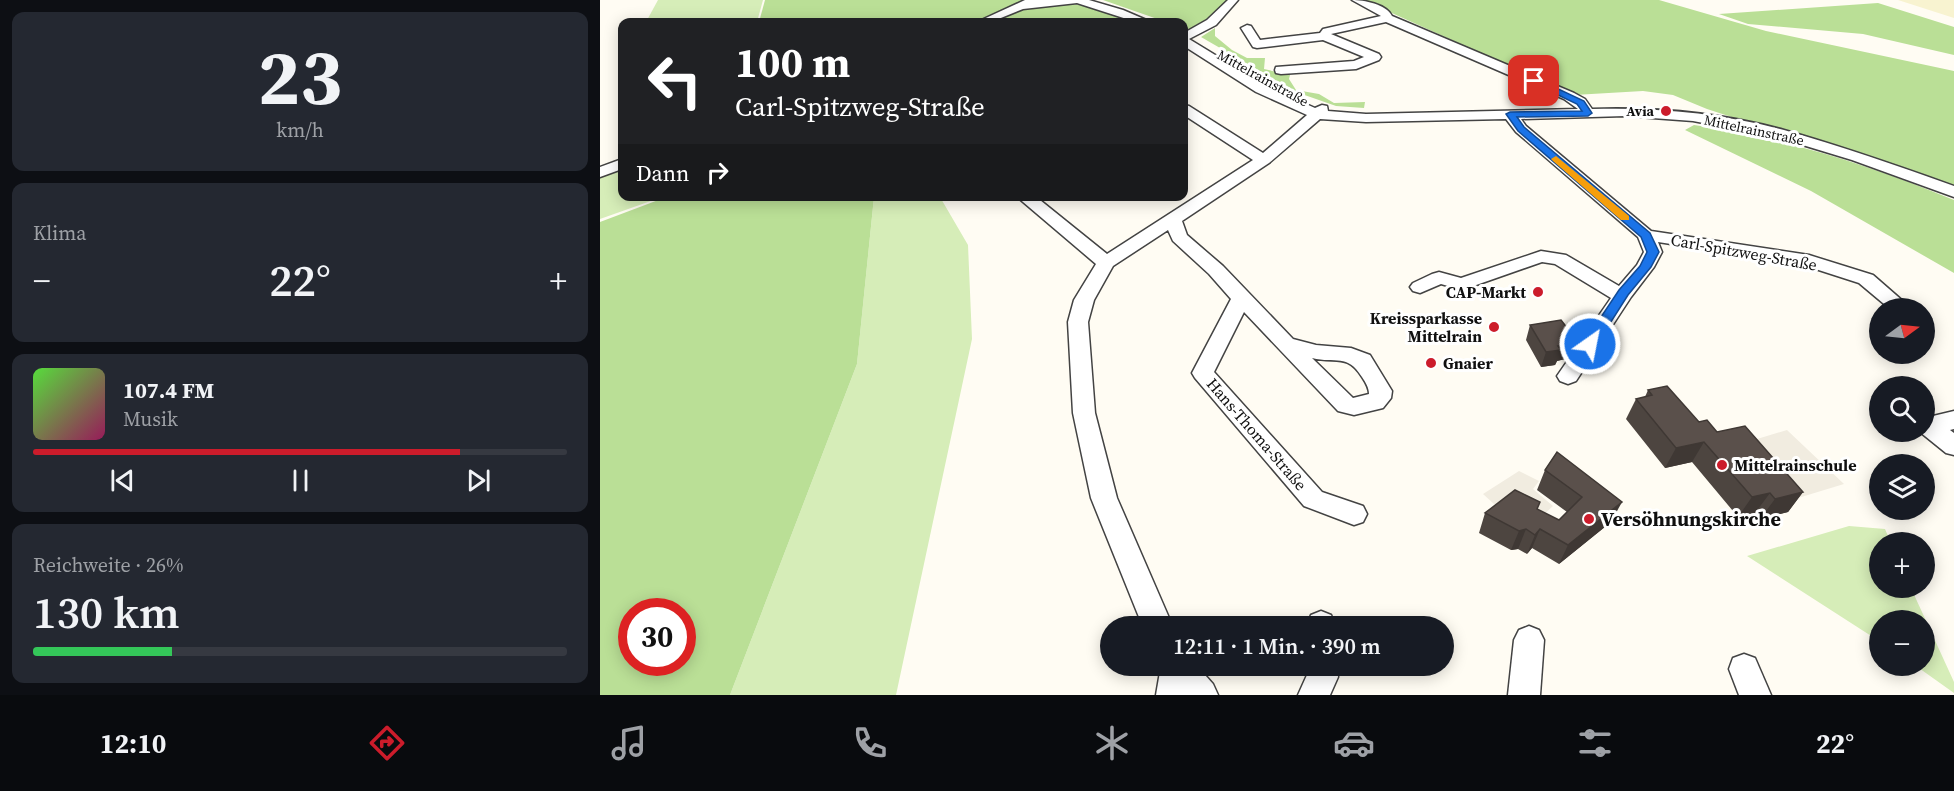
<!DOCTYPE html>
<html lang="de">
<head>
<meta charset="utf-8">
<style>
  body { margin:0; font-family:"Source Serif 4",serif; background:#242831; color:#f1f3f6; height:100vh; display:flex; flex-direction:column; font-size:22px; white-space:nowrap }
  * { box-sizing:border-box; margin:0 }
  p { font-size:20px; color:#9ea1a6 }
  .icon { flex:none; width:33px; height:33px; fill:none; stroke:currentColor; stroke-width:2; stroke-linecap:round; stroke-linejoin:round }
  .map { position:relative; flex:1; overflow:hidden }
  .drawer { display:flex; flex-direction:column; gap:12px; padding:12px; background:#0d0f14; width:600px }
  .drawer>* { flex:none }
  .banner { position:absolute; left:18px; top:18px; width:570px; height:183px; border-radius:12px; box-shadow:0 3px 15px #0003; background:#202124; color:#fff; overflow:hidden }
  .needle { width:39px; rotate:75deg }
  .controls { position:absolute; left:1269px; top:298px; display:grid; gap:12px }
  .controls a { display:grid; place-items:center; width:66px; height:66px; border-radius:50%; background:#171b24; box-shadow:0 3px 15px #0003; font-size:30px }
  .speed { position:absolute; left:18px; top:598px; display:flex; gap:12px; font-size:30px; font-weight:700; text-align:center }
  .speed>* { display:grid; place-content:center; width:78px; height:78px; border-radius:50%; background:#171b24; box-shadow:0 3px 15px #0003; line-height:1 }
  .speed .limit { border:9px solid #d22; background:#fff; color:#111 }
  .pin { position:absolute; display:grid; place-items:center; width:51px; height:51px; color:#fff; margin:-26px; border-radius:12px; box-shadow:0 3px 9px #0006 }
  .me { position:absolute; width:66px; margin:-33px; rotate:33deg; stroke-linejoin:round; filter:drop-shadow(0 0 4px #0008) }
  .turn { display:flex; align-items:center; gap:21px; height:126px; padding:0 18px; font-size:27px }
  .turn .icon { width:78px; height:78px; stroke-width:2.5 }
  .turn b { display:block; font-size:42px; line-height:51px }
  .then { display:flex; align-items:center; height:57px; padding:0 18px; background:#0003; gap:12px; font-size:22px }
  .big { font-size:45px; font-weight:600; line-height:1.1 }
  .drawer .card { flex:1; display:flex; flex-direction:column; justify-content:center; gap:9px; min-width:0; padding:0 21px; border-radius:12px; background:#242831 }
  .drawer .dial { align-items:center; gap:0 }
  .dial b { font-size:78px; line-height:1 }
  .song { display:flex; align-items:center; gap:18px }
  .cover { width:72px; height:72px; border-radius:9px; background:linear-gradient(135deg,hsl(110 70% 55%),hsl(330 70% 35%)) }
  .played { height:6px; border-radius:3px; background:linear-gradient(90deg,#cc1c2b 80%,#363941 80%) }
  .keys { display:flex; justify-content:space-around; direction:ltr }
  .heat { display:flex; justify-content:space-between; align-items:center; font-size:33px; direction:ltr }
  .charge { height:9px; border-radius:4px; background:linear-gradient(90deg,#34c759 26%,#363941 0) }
  .trip { position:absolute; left:500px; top:616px; width:354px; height:60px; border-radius:30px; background:#171b24; box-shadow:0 3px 15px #0003; font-weight:600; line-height:60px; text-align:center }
  .tabs { display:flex; height:96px; justify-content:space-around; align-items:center; background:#090b0e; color:#9ea1a6 }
  .tabs .icon { width:42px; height:42px }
  .tabs .current { color:#cc1c2b }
  .tabs b { font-size:27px; color:#f1f3f6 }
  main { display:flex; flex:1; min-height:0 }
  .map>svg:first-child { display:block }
  .farmland { fill:#f8f3d0 }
  .green { fill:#d6edb8 }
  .forest { fill:#badf96; fill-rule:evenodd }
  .plaza { fill:#f1ece0 }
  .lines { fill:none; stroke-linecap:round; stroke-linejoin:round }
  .minor-casing { stroke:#434343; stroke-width:3 }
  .minor { fill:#fff; fill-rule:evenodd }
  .wall { fill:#4d4540 }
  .shaded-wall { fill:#3f3834 }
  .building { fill:#5a504b; stroke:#3f3834; stroke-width:1.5 }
  .route { fill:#1a73e8; stroke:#114b97; stroke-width:1.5 }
  .slow { fill:#f59e0b }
  .poi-dot { fill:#cc1c2b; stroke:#fff; stroke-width:2 }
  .labels { text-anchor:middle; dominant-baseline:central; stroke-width:6; stroke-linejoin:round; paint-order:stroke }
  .far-street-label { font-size:14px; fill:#101010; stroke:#fff }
  .far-poi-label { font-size:14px; font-weight:bold; fill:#101010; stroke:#fff; text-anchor:end }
  .street-label { font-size:16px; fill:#101010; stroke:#fff }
  .poi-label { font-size:16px; font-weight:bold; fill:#101010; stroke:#fff; text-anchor:end }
  .near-poi-label { font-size:20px; font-weight:bold; fill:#101010; stroke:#fff; text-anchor:start }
</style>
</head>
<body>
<main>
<section class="drawer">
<div class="card dial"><b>23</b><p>km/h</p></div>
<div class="card"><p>Klima</p>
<div class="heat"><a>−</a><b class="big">22°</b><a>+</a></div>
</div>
<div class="card">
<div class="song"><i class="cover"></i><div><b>107.4 FM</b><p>Musik</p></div></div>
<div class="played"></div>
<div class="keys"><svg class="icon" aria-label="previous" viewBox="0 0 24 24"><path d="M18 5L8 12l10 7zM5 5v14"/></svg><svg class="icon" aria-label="pause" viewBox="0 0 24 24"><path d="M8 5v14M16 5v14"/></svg><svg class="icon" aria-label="next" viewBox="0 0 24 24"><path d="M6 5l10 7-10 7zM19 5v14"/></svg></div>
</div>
<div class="card"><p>Reichweite · 26%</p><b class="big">130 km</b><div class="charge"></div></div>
</section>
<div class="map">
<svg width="1354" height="695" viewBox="0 0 1354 695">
  <rect width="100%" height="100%" fill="#fffcf3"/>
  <!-- farmland -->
  <path class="farmland" d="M1298,0H1354V18Z"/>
  <!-- green -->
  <g class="green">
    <path d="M58,0H163L157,22H46Z"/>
    <path d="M22,167V196L62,197L0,219V175Z"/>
    <path d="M274,197H340L368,245L372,339L296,695H130L257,364Z"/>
    <path d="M1249,526L1285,529L1291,543H1280V588H1311L1354,682V693L1316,666H1324V621H1280L1279,641L1147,556Z"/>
  </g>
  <!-- forest -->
  <g class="forest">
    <path d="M165,0H425L375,22H159Z"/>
    <path d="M503,0H630C617,12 603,31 584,30V22H566Z"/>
    <path d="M763,0H1059L1166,31L1354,71V189L1107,109L1073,95L1043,91L974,95Z"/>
    <path d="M461,2L503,9L538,22H386L420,8Z"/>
    <path d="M1278,3L1354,27V55L1263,34L1148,24L1119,14Z"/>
    <path d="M615,28V36L632,50L647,58H665L664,69L690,75L689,79L696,90L719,94L734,103L765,102L764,108L736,106L696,92L601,37Z"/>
    <path d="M1094,125C1188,139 1266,164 1354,200V273L1211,191L1085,130Z"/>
    <path d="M69,196L274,197L257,364L130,695H0V222ZM32,612H82V663H32Z"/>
  </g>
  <!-- plaza -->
  <g class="plaza">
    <path d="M1187,430L1244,484L1198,498L1144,443Z"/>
    <path d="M919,471L939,481L933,489L953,506L939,519L894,504L883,494Z"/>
  </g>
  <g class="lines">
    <!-- minor casing -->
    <g class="minor-casing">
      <g id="minor">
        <path d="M425,0H489L523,10L551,22H536L477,3L423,9L391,22H377Z"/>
        <path d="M628,0H638L616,25L589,39L666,86L715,108L722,105L727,106L728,111L766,114L978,109L964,99L786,22L731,34L779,54L781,57L779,60L756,69L681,74L676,73L675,70L676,67L754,61L764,57L723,40L657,48L653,47L641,28L647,25L651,26L660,40L720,33L723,29L781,16L752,0C764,0 786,4 792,16L974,93L985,99L992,109C1055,107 1122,113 1184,130C1241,146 1298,166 1354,186V197L1252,160L1176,137L1093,121L1025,116L921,119L926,126L1051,231L1209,255L1273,275L1312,309H1290L1259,283L1200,264L1058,242L1062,252L1054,267L1031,297L976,381L968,384L960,381L957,376L1011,298L955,264L942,262L862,290L841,284L820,293L813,291L810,287L813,283L832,274L839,272L861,278L941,251L966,255L1019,286L1037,265L1044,252L1038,237L916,132L906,119L766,122L720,119L669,163L582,221L587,235L623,266L693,339L716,345L751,348L770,355L792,391L791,398L783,408L754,415L738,411L644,312L614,372L722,492L763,506L767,514L763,522L754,525L704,506L595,378L592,373L631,299L609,274L573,241L568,230L513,266L494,300L488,322L495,413L517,498L573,627H543L491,498L473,413L468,322L474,300L496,264L416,196H435L507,254L653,160L584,115V105L589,106L663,153L707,115L656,92L584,46V33L607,20ZM712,358C736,364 747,353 762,377C766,383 769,388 769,394L753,398Z"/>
        <path d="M22,159V169L0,177V167Z"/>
        <path d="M1354,411V429L1350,430L1354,433V455L1346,453L1320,432H1324V413L1333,416Z"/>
        <path d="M721,611L731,615L736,627H706L711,615Z"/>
        <path d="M929,626L939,630L944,640L940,695H908L914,640L919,630Z"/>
        <path d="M1144,654L1155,658L1171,695H1139L1129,669L1133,658Z"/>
        <path d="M561,666H597L613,684L618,695H556Z"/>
        <path d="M707,666H737L738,677L730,695H698L707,675Z"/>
      </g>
    </g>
    <!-- minor -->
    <use href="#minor" class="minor"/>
  </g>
  <!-- wall -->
  <g class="wall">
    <path d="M930,325L969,354H967L965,359L957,361L955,365L941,367L926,340Z"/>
    <path d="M1048,390L1099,422L1117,432L1203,492L1188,512L1160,519L1155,513L1138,517L1092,462L1065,468L1026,419L1036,399L1045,397Z"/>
    <path d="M957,452L1011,522L959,564L932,548L927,554L918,549L911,550L879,533L885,513L937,510L959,520L967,512L937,490L945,470Z"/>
  </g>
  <!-- shaded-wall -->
  <g class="shaded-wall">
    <path d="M975,338L969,354H967L965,359L957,361L955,365L941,367L946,352L967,340Z"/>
    <path d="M1104,442L1092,462L1065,468L1076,448Z"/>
    <path d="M1203,492L1188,512L1160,519L1175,499Z"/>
    <path d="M1170,493L1155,513L1138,517L1152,497Z"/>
    <path d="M1022,502L1011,522L959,564L968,545Z"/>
    <path d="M926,529L918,549L911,550L919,531Z"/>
    <path d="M940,529L932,548L927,554L935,535Z"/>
  </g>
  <!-- building -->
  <g class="building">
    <path d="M961,320L975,338L967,340L971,344L958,346L961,350L946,352L930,325Z"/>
    <path d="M1067,386L1099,422L1107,420L1117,432L1145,426L1203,492L1175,499L1170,493L1152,497L1104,442L1076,448L1036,399L1052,395L1048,390Z"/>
    <path d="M957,452L1022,502L968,545L940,529L935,535L926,529L919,531L885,513L915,490L940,502L937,509L959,520L982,497L945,470Z"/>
  </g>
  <!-- route -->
  <path class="route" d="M931,79H937L984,101L992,113L988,116L917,117L924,127L1050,233L1059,252L1051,267L1028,295L995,347L990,349L983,344L1019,290L1040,266L1047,252L1041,237L918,131L906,114L910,112L982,111L977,104L931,82Z"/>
  <!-- slow -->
  <path class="slow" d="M956,156L1029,216V220H1021L953,161L951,159Z"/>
  <!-- markers -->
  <g class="poi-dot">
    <circle cx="1066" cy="111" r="6"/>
    <circle cx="938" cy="292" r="6"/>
    <circle cx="894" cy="327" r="6"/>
    <circle cx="831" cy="363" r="6"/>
    <circle cx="1122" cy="465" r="6"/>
    <circle cx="989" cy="519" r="6"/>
  </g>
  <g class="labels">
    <!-- far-street labels -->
    <g class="far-street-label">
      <text transform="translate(663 78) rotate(29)">Mittelrainstraße</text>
      <text transform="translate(1154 130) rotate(12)">Mittelrainstraße</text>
    </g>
    <!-- far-poi labels -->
    <g class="far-poi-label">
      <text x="1054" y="111">Avia</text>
    </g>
    <!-- street labels -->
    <g class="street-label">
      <text transform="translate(1144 252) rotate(10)">Carl-Spitzweg-Straße</text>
      <text transform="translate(657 434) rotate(49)">Hans-Thoma-Straße</text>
    </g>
    <!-- poi labels -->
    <g class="poi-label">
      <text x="926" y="292">CAP-Markt</text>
      <text x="882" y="318">Kreissparkasse<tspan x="882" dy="18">Mittelrain</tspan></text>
      <text x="843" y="363" text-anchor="start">Gnaier</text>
      <text x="1134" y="465" text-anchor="start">Mittelrainschule</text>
    </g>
    <!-- near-poi labels -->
    <g class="near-poi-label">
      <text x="1001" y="519">Versöhnungskirche</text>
    </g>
  </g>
</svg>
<div class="controls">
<a><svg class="needle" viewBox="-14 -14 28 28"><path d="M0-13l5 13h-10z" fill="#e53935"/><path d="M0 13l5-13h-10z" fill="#9ea1a6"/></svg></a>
<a><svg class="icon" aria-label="search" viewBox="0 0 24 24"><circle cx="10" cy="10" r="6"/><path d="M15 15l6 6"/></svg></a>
<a><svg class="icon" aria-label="layers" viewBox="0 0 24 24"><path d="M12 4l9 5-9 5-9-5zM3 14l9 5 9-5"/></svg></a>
<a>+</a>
<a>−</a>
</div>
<div class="speed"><div class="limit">30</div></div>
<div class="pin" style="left:934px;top:81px;background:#d93025"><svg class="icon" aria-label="arrive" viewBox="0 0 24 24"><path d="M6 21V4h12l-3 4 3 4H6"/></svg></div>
<svg class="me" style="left:990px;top:344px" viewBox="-20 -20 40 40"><circle r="17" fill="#1a73e8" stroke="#fff" stroke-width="3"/><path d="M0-11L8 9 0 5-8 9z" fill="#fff"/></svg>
<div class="trip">12:11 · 1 Min. · 390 m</div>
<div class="banner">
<div class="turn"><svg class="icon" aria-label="left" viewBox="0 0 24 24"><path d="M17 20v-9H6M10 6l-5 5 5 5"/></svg><div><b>100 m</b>Carl-Spitzweg-Straße</div></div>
<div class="then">Dann<svg class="icon" aria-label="right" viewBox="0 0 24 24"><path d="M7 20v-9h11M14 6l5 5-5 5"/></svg></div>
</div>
</div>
</main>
<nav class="tabs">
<b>12:10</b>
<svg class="icon current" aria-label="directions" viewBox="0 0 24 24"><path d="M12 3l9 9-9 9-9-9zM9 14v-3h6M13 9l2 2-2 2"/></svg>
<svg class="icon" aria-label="music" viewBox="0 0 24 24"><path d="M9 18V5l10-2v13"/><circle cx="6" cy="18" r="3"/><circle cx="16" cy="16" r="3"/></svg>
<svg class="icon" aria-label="phone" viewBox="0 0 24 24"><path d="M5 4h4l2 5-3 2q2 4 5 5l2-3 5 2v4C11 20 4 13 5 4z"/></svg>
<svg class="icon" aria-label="climate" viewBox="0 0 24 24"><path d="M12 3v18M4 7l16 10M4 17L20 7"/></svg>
<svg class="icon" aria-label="car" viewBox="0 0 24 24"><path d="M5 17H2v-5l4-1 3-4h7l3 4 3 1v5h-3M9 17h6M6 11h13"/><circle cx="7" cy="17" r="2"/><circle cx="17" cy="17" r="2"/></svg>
<svg class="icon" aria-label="filters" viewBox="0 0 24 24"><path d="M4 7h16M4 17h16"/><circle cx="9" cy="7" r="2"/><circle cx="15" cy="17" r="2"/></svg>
<b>22°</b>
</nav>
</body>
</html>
